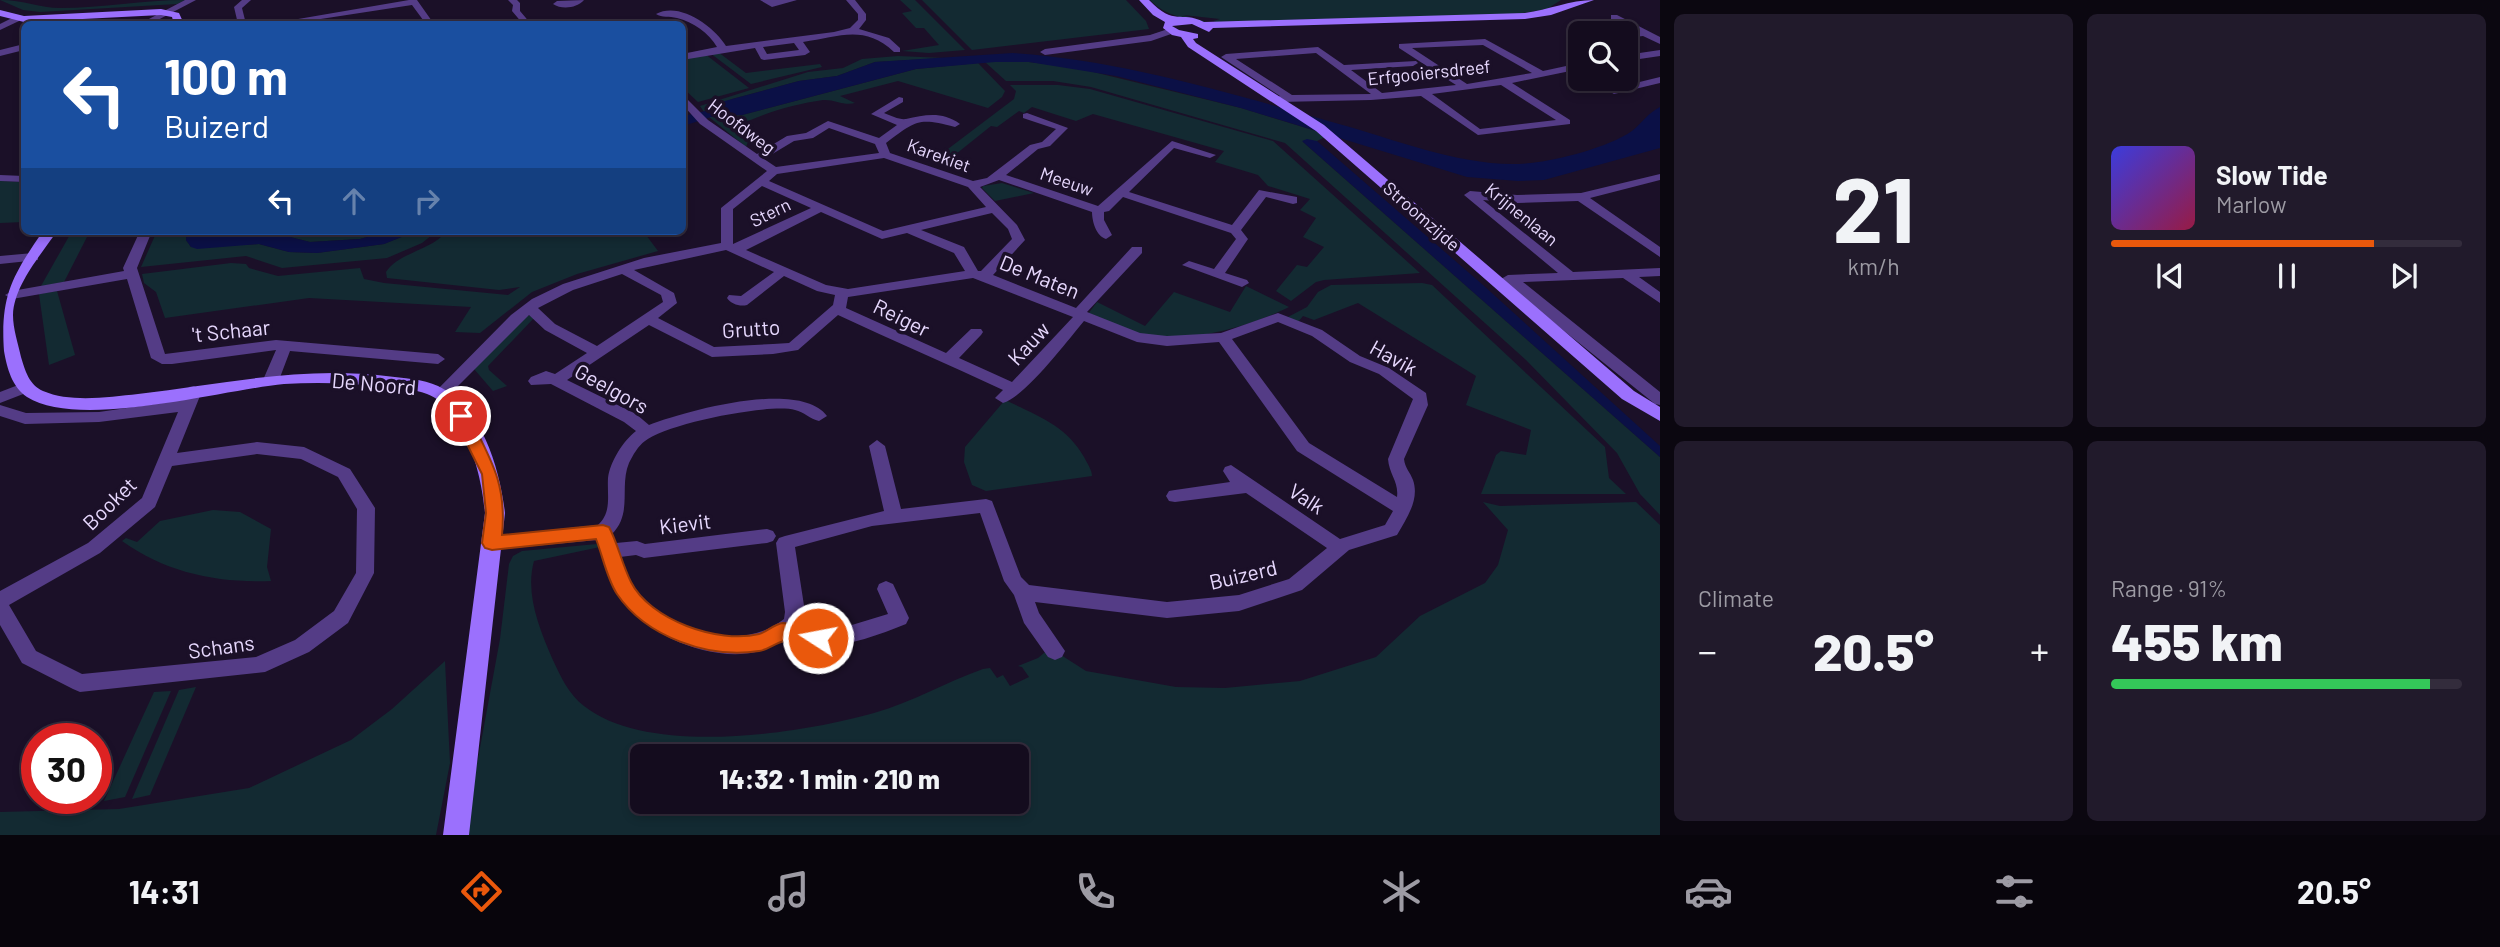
<!DOCTYPE html>
<html lang="en">
<head>
<meta charset="utf-8">
<style>
  body { margin:0; font-family:Barlow,sans-serif; background:#211a2b; color:#f1f3f6; height:100vh; display:flex; flex-direction:column; font-size:26px; white-space:nowrap }
  * { box-sizing:border-box; margin:0 }
  p { font-size:23px; color:#9d9ba4 }
  .icon { flex:none; width:38px; height:38px; fill:none; stroke:currentColor; stroke-width:2; stroke-linecap:round; stroke-linejoin:round }
  .map { position:relative; flex:1; overflow:hidden }
  .panel { display:flex; flex-direction:column; gap:14px; padding:14px; background:#0b0710; width:840px }
  .panel>* { flex:none }
  .guide { position:absolute; left:21px; top:21px; width:665px; height:214px; border-radius:10px; box-shadow:0 4px 10px #0003,0 0 0 2px #332c3c; background:#1a4fa0; color:#fff; overflow:hidden }
  .fabs { position:absolute; left:1568px; top:21px; display:grid; gap:14px }
  .fabs a { display:grid; place-items:center; width:70px; height:70px; border-radius:10px; background:#140c1e; box-shadow:0 4px 10px #0003,0 0 0 2px #332c3c; font-size:35px }
  .speed { position:absolute; left:21px; top:723px; display:flex; gap:14px; font-size:35px; font-weight:700; text-align:center }
  .speed>* { display:grid; place-content:center; width:91px; height:91px; border-radius:50%; background:#140c1e; box-shadow:0 4px 10px #0003,0 0 0 2px #332c3c; line-height:1 }
  .speed .limit { border:10px solid #d22; background:#fff; color:#111 }
  .pin { position:absolute; display:grid; place-items:center; width:60px; height:60px; color:#fff; margin:-30px; border:4px solid #fff; border-radius:50%; box-shadow:0 2px 7px #0007 }
  .me { position:absolute; width:77px; margin:-38px; rotate:281deg; stroke-linejoin:round; filter:drop-shadow(0 0 5px #0008) }
  .turn { display:flex; align-items:center; gap:24px; height:147px; padding:0 28px; font-size:32px }
  .turn .icon { width:91px; height:91px; stroke-width:2.5 }
  .turn b { display:block; font-size:49px; line-height:60px }
  .lanes { display:flex; align-items:center; height:66px; padding:0 28px; background:#0003; justify-content:center; gap:35px; direction:ltr }
  .lanes .off { opacity:.35 }
  .big { font-size:52px; font-weight:800; line-height:1.1 }
  .panel .card { flex:1; display:flex; flex-direction:column; justify-content:center; gap:10px; min-width:0; padding:0 24px; border-radius:10px; background:#211a2b }
  .panel .dial { align-items:center; gap:0 }
  .dial b { font-size:91px; line-height:1 }
  .song { display:flex; align-items:center; gap:21px }
  .cover { width:84px; height:84px; border-radius:10px; background:linear-gradient(135deg,hsl(240 70% 55%),hsl(340 70% 35%)) }
  .played { height:7px; border-radius:4px; background:linear-gradient(90deg,#ea580c 75%,#332c3c 75%) }
  .keys { display:flex; justify-content:space-around; direction:ltr }
  .heat { display:flex; justify-content:space-between; align-items:center; font-size:38px; direction:ltr }
  .charge { height:10px; border-radius:5px; background:linear-gradient(90deg,#34c759 91%,#332c3c 0) }
  .panel .tiles { flex:1; display:grid; gap:14px; grid-template-columns:repeat(2,1fr) }
  .trip { position:absolute; left:630px; top:744px; width:399px; height:70px; border-radius:10px; background:#140c1e; box-shadow:0 4px 10px #0003,0 0 0 2px #332c3c; font-weight:800; line-height:70px; text-align:center }
  .dock { display:flex; height:112px; justify-content:space-around; align-items:center; background:#08050c; color:#9d9ba4 }
  .dock .icon { width:49px; height:49px }
  .dock .on { color:#ea580c }
  .dock b { font-size:32px; color:#f1f3f6 }
  main { display:flex; flex:1; min-height:0 }
  .map>svg:first-child { display:block }
  .green { fill:#132a32; fill-rule:evenodd }
  .water { fill:#0b1046 }
  .lines { fill:none; stroke-linecap:round; stroke-linejoin:round }
  .street { fill:#543c86; fill-rule:evenodd }
  .secondary { fill:#9b70fd; fill-rule:evenodd }
  .route { fill:#ea580c; stroke:#983908; stroke-width:2 }
  .labels { text-anchor:middle; dominant-baseline:central; stroke-width:7; stroke-linejoin:round; paint-order:stroke }
  .far-street-label { font-size:18px; fill:#e7d8fe; stroke:#1b1028 }
  .street-label { font-size:21px; fill:#e7d8fe; stroke:#1b1028 }
</style>
</head>
<body>
<main>
<div class="map">
<svg width="1660" height="835" viewBox="0 0 1660 835">
  <rect width="100%" height="100%" fill="#1b1028"/>
  <!-- green -->
  <g class="green">
    <path d="M0,0C24,0 40,8 60,8C103,8 143,0 185,0L177,4L40,12L23,10Z"/>
    <path d="M900,0H915L965,50L929,53L902,51L939,45L924,28H916L902,13L912,11Z"/>
    <path d="M922,0H1126L1146,21L1149,29L972,50Z"/>
    <path d="M1150,0H1561L1547,9L1518,14L1216,22L1213,21L1220,19L1183,15L1210,23C1188,19 1166,17 1150,0Z"/>
    <path d="M718,52L746,73L820,64L822,67L751,84L710,53Z"/>
    <path d="M705,54L749,88L698,102L683,88L682,60Z"/>
    <path d="M898,56L944,58L875,62L837,76L799,81L732,99L704,112L700,106L808,72L843,68L862,59Z"/>
    <path d="M985,62H1029L1077,68L1241,108L1316,131L1325,137L1317,141L1303,142L1660,457V515L1640,494L1617,453L1526,360L1285,143L1091,87L1053,81H1006Z"/>
    <path d="M978,63L1005,91L1002,97L988,108L898,81L840,96L855,103C844,106 834,99 823,100C795,104 764,113 739,125L738,129L748,142L746,147L709,117L742,115L916,69Z"/>
    <path d="M1010,85H1058L1090,89L1273,141L1420,273L1324,280L1316,282L1291,301L1276,291L1297,265L1307,267L1324,247L1303,237L1316,218L1300,210L1310,199L1268,186L1258,175L1215,162L1224,151L1093,114L1076,121L1032,107L1024,113L1019,111L997,127L991,126L946,162L936,158L1014,99L1016,91Z"/>
    <path d="M0,181L24,182V222L0,223Z"/>
    <path d="M1002,183L1034,193L995,201L982,188L983,186Z"/>
    <path d="M72,231H90L64,282L41,286Z"/>
    <path d="M157,231H187L186,240L191,247L259,244L289,252L317,253L384,244L404,236L408,231H437L422,243L387,258L282,268L246,256L141,267Z"/>
    <path d="M208,231H389L360,239L310,242L274,233L223,237Z"/>
    <path d="M447,231H643L658,251L577,274L532,292L480,333L455,332L471,307L309,298L165,318L156,292L144,283L142,274L231,263L246,264L249,268L278,276L360,268L364,279L384,283L508,295L520,287L499,290L387,278L386,272C399,252 431,251 447,231Z"/>
    <path d="M1422,283L1432,285L1605,447L1609,478L1626,494H1481L1496,455L1501,451L1526,455L1531,430L1466,405L1476,376L1358,303L1314,320L1303,316L1298,322L1286,318L1307,307L1318,292L1331,285Z"/>
    <path d="M1246,286L1289,307C1249,327 1182,346 1139,333C1122,328 1105,320 1088,314L1097,302L1145,326L1174,292L1230,312Z"/>
    <path d="M57,291L75,355L49,365L39,294Z"/>
    <path d="M526,315L535,317L488,366L489,370L507,386L493,391L474,369Z"/>
    <path d="M1005,400C1036,415 1066,425 1084,457C1087,463 1092,470 1092,476L986,491L972,485L964,462L965,447Z"/>
    <path d="M1483,502L1500,506L1636,502L1660,525V835H469L468,813L500,639L509,564L513,556L522,551L597,544L600,547L534,561C525,593 539,628 552,658C560,675 568,694 584,706C648,757 800,734 874,713C913,702 946,682 983,669L990,668L997,678L1003,675L1010,686L1029,677L1022,667L1018,666L1038,658L1050,648L1086,671L1176,687L1225,688L1300,681L1376,657L1420,616L1485,583L1498,565L1508,530ZM642,756H1017V802H642Z"/>
    <path d="M213,510L240,512L271,529L267,567L271,581C217,583 167,573 122,541L126,538L137,542L160,521Z"/>
    <path d="M445,661L450,763L436,835H0V812L119,809L249,788L351,740L392,709Z"/>
    <path d="M196,687L150,795L132,799L179,690Z"/>
    <path d="M171,691L125,797L104,801L154,692Z"/>
  </g>
  <!-- water -->
  <g class="water">
    <path d="M1013,53C1122,60 1233,94 1339,124C1397,140 1471,170 1531,163C1559,160 1609,147 1632,131C1642,123 1648,113 1660,107V148L1544,180L1518,181L1467,177L1241,108L1116,76L1029,62H995L916,69L742,115H717L683,126V116L710,110L725,101L799,81L837,76L875,62Z"/>
    <path d="M1307,139L1317,141L1483,285L1660,446V457L1302,141Z"/>
    <path d="M187,231H208L223,237H232L274,233L310,242L360,239L389,231H408L404,236L384,244L317,253L289,252L259,244L197,249L191,247L186,240Z"/>
  </g>
  <g class="lines">
    <!-- street -->
    <g class="street">
      <path d="M185,0H196L154,22L147,20Z"/>
      <path d="M242,0H251L242,8L246,24H238L234,7Z"/>
      <path d="M409,0H417L434,24H426L412,5L288,24H269Z"/>
      <path d="M508,0H517L520,3V11L531,24H523L512,11L513,5Z"/>
      <path d="M584,0C577,8 562,10 553,4L557,1Z"/>
      <path d="M760,0H797L772,7Z"/>
      <path d="M846,0H855L866,14V20L859,29L889,38L900,48V52H894C864,24 839,37 803,42L810,52L805,55L764,60L761,59L755,48L682,60V54L717,47C709,33 693,22 677,18C669,16 662,18 656,14C679,1 714,26 726,46L834,32L850,28L858,20V14ZM794,43L799,50L767,54L763,47Z"/>
      <path d="M1611,15H1617L1660,37V44L1643,36L1626,38V33H1623L1634,31L1611,19Z"/>
      <path d="M16,16L19,17V21L0,30V24Z"/>
      <path d="M1171,28L1175,31L1174,33L1151,41L1045,55L1040,52L1045,49L1150,35Z"/>
      <path d="M1573,38H1580V48L1568,41Z"/>
      <path d="M1485,39L1543,71L1580,63V69L1512,83L1570,120V124L1478,135L1421,96L1371,100L1279,102L1274,99L1280,96L1221,57L1226,54L1318,47L1344,65L1416,61L1418,63L1413,66L1351,70L1382,93L1456,85L1399,48V44ZM1483,45L1532,73L1467,84L1412,48ZM1316,53L1371,94L1292,95L1236,59ZM1501,85L1556,120L1480,129L1432,94Z"/>
      <path d="M24,44V50L0,56V50Z"/>
      <path d="M1660,50V56L1626,61V55Z"/>
      <path d="M1660,77V83L1614,94L1588,79H1600L1615,88Z"/>
      <path d="M682,94L708,120L757,154L787,136L806,133L828,121L879,138L897,125L871,114L899,97L903,98V102L884,113C891,116 900,120 906,119C925,115 942,111 960,124L955,127C917,117 916,121 886,143L890,153L973,181L987,178L1030,145L1042,142L1056,129L1023,118V114L1027,113L1068,128L1050,146L1038,149L1006,175L1098,206L1172,141L1216,155L1210,158L1174,148L1129,192L1232,225L1259,190L1297,197V203L1293,204L1266,197L1241,230L1248,239L1225,273L1247,280L1249,283L1242,287L1182,265L1189,261L1214,269L1236,239L1231,233L1123,197L1109,211L1104,212V220L1112,235L1106,239C1096,236 1092,221 1092,212L999,180L980,187L1017,225L1025,240L993,275L1076,308L1132,247H1142V253L1087,312L1140,333L1167,336L1221,333L1278,313L1322,330L1360,356L1389,368L1426,393L1428,405L1404,459C1405,468 1410,472 1413,480C1420,500 1406,519 1397,535L1349,550L1302,590L1239,611L1167,618L1035,602L1039,613L1065,651L1062,657L1055,660L1048,657L1024,623L1014,595L1004,581L980,513L872,526L795,547L805,612L801,627L842,628L888,614L877,589L879,584L886,581L893,584L909,618L906,624C878,635 848,647 818,646C809,646 792,639 786,640C777,642 766,650 756,652C711,662 648,636 621,599C608,582 603,560 597,540L492,550L486,548L483,543L486,538L492,536L598,525C612,512 607,496 608,478C610,462 623,441 636,431L624,422L551,384L531,385L528,381L531,377L546,371L555,374L587,353L545,330L529,315L446,398H436L433,394L511,315L532,299L563,284L644,258L721,243V208L767,171L700,124L682,104ZM829,128L875,144L879,153L776,167L764,159L794,141L813,138ZM884,158L968,187L986,207L883,231L769,181L777,174ZM762,186L811,208L733,244V209ZM821,212L882,239L907,233L954,253L965,271L848,289L826,285L746,250ZM992,213L1008,229L1012,239L981,271H978L964,247L921,230ZM726,250L774,272L741,296L729,295L727,298C731,304 740,307 747,305L784,276L817,291L835,295L833,305L789,343L773,344L714,347L658,318L677,303L674,293L634,270ZM622,274L661,295L663,302L597,346L555,324L538,308L573,290ZM973,278L1073,317L1012,382L959,358L981,335L983,332L981,329H971L946,353L846,308L848,297ZM838,315C893,341 948,364 1003,390L995,398L1003,403C1025,397 1068,340 1084,321L1137,342L1167,346L1219,342L1297,451L1393,511L1385,525L1340,539L1231,465L1225,467L1223,471L1230,482L1175,490L1169,491L1166,496L1169,501L1175,502L1246,493L1327,548L1289,579L1239,595L1167,602L1029,585L1021,577L992,501L986,499L901,509L885,446L877,440L869,446L884,511L785,536L779,538L776,543L785,612L784,619C740,654 671,631 637,591C628,582 624,569 620,557L636,555L644,558L767,543L773,541L776,536L773,531L767,529L645,544L637,541L616,543L612,534C633,513 619,487 629,463C633,455 638,446 645,441C665,424 769,403 795,410C804,412 810,419 819,421L827,416C800,379 686,411 649,425L636,414L567,380L649,325L712,357L773,354L798,350ZM1278,322L1312,336L1350,362L1379,374L1413,399L1388,459C1389,474 1399,482 1397,497L1309,443L1232,339Z"/>
      <path d="M1660,174V180L1590,198L1660,247V257L1578,201L1517,203L1483,200L1573,272L1660,268V276L1639,277L1660,292V303L1623,278L1523,282L1660,392V405L1655,404L1503,282L1501,279L1508,275L1558,273L1464,195L1470,191L1517,195L1581,193Z"/>
      <path d="M0,175L24,176V182L0,181Z"/>
      <path d="M140,231H152L137,268L165,354L276,340L438,354L445,359L438,364L290,351L279,380L271,385L263,380L276,350L172,364H162L151,358L127,279L12,299L5,295L12,291L124,271L123,268Z"/>
      <path d="M33,253L38,254V260L0,264V256Z"/>
      <path d="M26,382L34,387L31,391L0,403V392Z"/>
      <path d="M194,386L202,391L177,453L257,442L304,447L350,469L375,508L374,573L348,623L309,652L265,672L80,692L73,689L22,663L0,625V591L88,543L142,498L178,412L99,422L25,424L0,416V405L26,413L99,412L182,400L189,387ZM257,454L301,459L338,477L357,509L356,573L334,611L295,640L256,657L82,674L36,651L9,605L100,553L155,507L172,466Z"/>
    </g>
    <!-- secondary -->
    <g class="secondary">
      <path d="M1139,0H1149C1175,27 1180,10 1204,22L1525,13C1548,10 1570,0 1594,0L1551,15L1525,19L1213,28L1209,32L1192,24L1172,26L1179,30L1198,34V38L1193,39L1196,43L1324,125L1634,391L1660,407V421L1622,399L1316,131L1188,47L1181,37L1172,35L1163,28L1165,22L1153,15Z"/>
      <path d="M161,9L179,13L184,24H174L172,17L161,15L24,22L0,16V10L24,16Z"/>
      <path d="M43,231H57C41,255 14,285 13,315C13,329 18,343 21,357C25,370 29,385 43,391C71,403 109,397 138,394C223,384 300,366 386,376C403,378 423,379 438,386C482,406 500,469 505,513L469,835H443L485,513C482,476 466,409 427,394C414,389 398,389 385,387C351,383 318,382 284,384C222,390 79,430 27,397C12,387 7,368 4,351C0,295 13,275 43,231Z"/>
    </g>
  </g>
  <!-- route -->
  <path class="route" d="M461,410L469,416C491,460 507,484 502,535L603,525L609,527C618,544 622,564 631,582C650,620 718,644 759,634C767,632 774,624 783,623C787,623 820,630 825,632L828,638L825,644C809,650 795,639 784,641C775,643 768,650 759,651C709,659 646,637 617,594C607,579 603,557 596,539L492,550L485,548L482,543L486,513L482,474L453,416Z"/>
  <g class="labels">
    <!-- far-street labels -->
    <g class="far-street-label">
      <text transform="translate(1429 72) rotate(-6)">Erfgooiersdreef</text>
      <text transform="translate(742 126) rotate(37)">Hoofdweg</text>
      <text transform="translate(939 155) rotate(20)">Karekiet</text>
      <text transform="translate(1067 181) rotate(19)">Meeuw</text>
      <text transform="translate(770 212) rotate(-26)">Stern</text>
      <text transform="translate(1522 214) rotate(39)">Krijnenlaan</text>
      <text transform="translate(1422 216) rotate(41)">Stroomzijde</text>
    </g>
    <!-- street labels -->
    <g class="street-label">
      <text transform="translate(1040 276) rotate(22)">De Maten</text>
      <text transform="translate(902 317) rotate(26)">Reiger</text>
      <text transform="translate(751 328) rotate(-4)">Grutto</text>
      <text transform="translate(231 330) rotate(-6)">'t Schaar</text>
      <text transform="translate(1028 343) rotate(-47)">Kauw</text>
      <text transform="translate(1394 357) rotate(29)">Havik</text>
      <text transform="translate(374 383) rotate(5)">De Noord</text>
      <text transform="translate(612 388) rotate(29)">Geelgors</text>
      <text transform="translate(1307 498) rotate(33)">Valk</text>
      <text transform="translate(109 503) rotate(-44)">Booket</text>
      <text transform="translate(685 523) rotate(-7)">Kievit</text>
      <text transform="translate(1243 574) rotate(-13)">Buizerd</text>
      <text transform="translate(221 646) rotate(-8)">Schans</text>
    </g>
  </g>
</svg>
<div class="fabs">
<a><svg class="icon" aria-label="search" viewBox="0 0 24 24"><circle cx="10" cy="10" r="6"/><path d="M15 15l6 6"/></svg></a>
</div>
<div class="speed"><div class="limit">30</div></div>
<div class="pin" style="left:461px;top:416px;background:#d93025"><svg class="icon" aria-label="arrive" viewBox="0 0 24 24"><path d="M6 21V4h12l-3 4 3 4H6"/></svg></div>
<svg class="me" style="left:818px;top:638px" viewBox="-20 -20 40 40"><circle r="17" fill="#ea580c" stroke="#fff" stroke-width="3"/><path d="M0-11L8 9 0 5-8 9z" fill="#fff"/></svg>
<div class="trip">14:32 · 1 min · 210 m</div>
<div class="guide">
<div class="turn"><svg class="icon" aria-label="left" viewBox="0 0 24 24"><path d="M17 20v-9H6M10 6l-5 5 5 5"/></svg><div><b>100 m</b>Buizerd</div></div>
<div class="lanes"><svg class="icon" aria-label="left" viewBox="0 0 24 24"><path d="M17 20v-9H6M10 6l-5 5 5 5"/></svg><svg class="icon off" aria-label="ahead" viewBox="0 0 24 24"><path d="M12 20V5M6 11l6-6 6 6"/></svg><svg class="icon off" aria-label="right" viewBox="0 0 24 24"><path d="M7 20v-9h11M14 6l5 5-5 5"/></svg></div>
</div>
</div>
<section class="panel">
<div class="tiles">
<div class="card dial"><b>21</b><p>km/h</p></div>
<div class="card">
<div class="song"><i class="cover"></i><div><b>Slow Tide</b><p>Marlow</p></div></div>
<div class="played"></div>
<div class="keys"><svg class="icon" aria-label="previous" viewBox="0 0 24 24"><path d="M18 5L8 12l10 7zM5 5v14"/></svg><svg class="icon" aria-label="pause" viewBox="0 0 24 24"><path d="M8 5v14M16 5v14"/></svg><svg class="icon" aria-label="next" viewBox="0 0 24 24"><path d="M6 5l10 7-10 7zM19 5v14"/></svg></div>
</div>
<div class="card"><p>Climate</p>
<div class="heat"><a>−</a><b class="big">20.5°</b><a>+</a></div>
</div>
<div class="card"><p>Range · 91%</p><b class="big">455 km</b><div class="charge"></div></div>
</div>
</section>
</main>
<nav class="dock">
<b>14:31</b>
<svg class="icon on" aria-label="directions" viewBox="0 0 24 24"><path d="M12 3l9 9-9 9-9-9zM9 14v-3h6M13 9l2 2-2 2"/></svg>
<svg class="icon" aria-label="music" viewBox="0 0 24 24"><path d="M9 18V5l10-2v13"/><circle cx="6" cy="18" r="3"/><circle cx="16" cy="16" r="3"/></svg>
<svg class="icon" aria-label="phone" viewBox="0 0 24 24"><path d="M5 4h4l2 5-3 2q2 4 5 5l2-3 5 2v4C11 20 4 13 5 4z"/></svg>
<svg class="icon" aria-label="climate" viewBox="0 0 24 24"><path d="M12 3v18M4 7l16 10M4 17L20 7"/></svg>
<svg class="icon" aria-label="car" viewBox="0 0 24 24"><path d="M5 17H2v-5l4-1 3-4h7l3 4 3 1v5h-3M9 17h6M6 11h13"/><circle cx="7" cy="17" r="2"/><circle cx="17" cy="17" r="2"/></svg>
<svg class="icon" aria-label="filters" viewBox="0 0 24 24"><path d="M4 7h16M4 17h16"/><circle cx="9" cy="7" r="2"/><circle cx="15" cy="17" r="2"/></svg>
<b>20.5°</b>
</nav>
</body>
</html>
